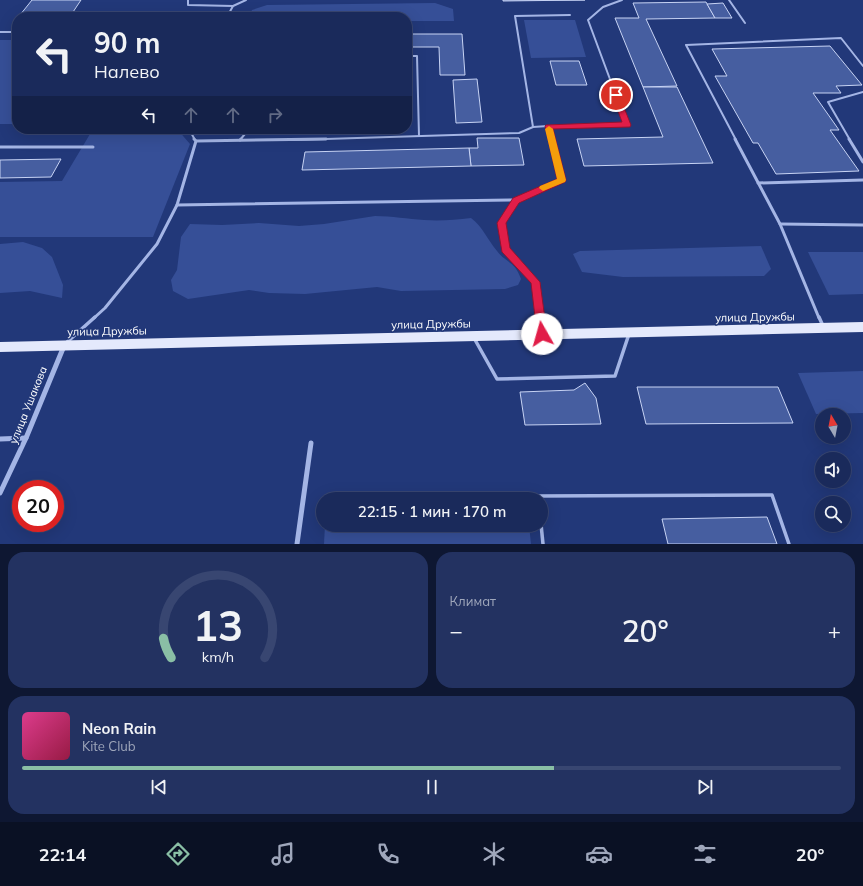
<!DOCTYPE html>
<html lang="ru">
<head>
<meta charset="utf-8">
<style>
  body { margin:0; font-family:Mulish,sans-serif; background:#233261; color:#f1f3f6; height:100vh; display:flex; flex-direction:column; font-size:15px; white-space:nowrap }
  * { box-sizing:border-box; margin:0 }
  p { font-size:13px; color:#9fa7bb }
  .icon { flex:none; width:22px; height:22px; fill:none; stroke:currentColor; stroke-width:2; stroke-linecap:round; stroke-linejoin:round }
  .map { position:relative; height:544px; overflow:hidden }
  .sheet { display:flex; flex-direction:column; gap:8px; padding:8px; background:#0e1732; flex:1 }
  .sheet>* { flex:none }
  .hud { position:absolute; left:12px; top:12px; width:400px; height:122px; border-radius:16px; box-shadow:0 4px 16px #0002,0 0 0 1px #384671; background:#1a2a5b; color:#f1f3f6; overflow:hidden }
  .needle { width:26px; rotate:350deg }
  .controls { position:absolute; left:815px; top:408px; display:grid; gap:8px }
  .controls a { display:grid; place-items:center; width:36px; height:36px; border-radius:50%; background:#1a2a5b; box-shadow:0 4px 16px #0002,0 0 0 1px #384671; font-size:20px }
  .speed { position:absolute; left:12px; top:480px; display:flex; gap:8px; font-size:20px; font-weight:700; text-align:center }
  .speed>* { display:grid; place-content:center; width:52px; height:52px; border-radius:50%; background:#1a2a5b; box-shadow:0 4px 16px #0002,0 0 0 1px #384671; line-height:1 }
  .speed .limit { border:6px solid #d22; background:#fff; color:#111 }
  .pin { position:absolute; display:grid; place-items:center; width:34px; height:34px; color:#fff; margin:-17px; border:2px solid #fff; border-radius:50%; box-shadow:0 1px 4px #0007 }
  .me { position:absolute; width:44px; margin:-22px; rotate:353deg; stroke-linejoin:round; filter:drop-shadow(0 0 3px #0008) }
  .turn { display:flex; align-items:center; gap:14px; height:84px; padding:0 16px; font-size:18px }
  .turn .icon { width:52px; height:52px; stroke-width:2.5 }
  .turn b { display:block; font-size:28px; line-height:34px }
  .lanes { display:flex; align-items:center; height:38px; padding:0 16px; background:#0003; justify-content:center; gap:20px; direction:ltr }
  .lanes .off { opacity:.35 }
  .big { font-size:30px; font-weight:600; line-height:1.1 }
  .sheet .tile { flex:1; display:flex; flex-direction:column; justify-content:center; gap:6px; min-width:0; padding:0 14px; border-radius:16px; background:#233261 }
  .sheet .dial { align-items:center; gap:0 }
  .dial svg { height:104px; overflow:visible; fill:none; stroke:#384671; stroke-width:7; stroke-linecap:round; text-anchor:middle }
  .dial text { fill:#f1f3f6; stroke:none }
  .song { display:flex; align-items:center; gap:12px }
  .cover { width:48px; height:48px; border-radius:6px; background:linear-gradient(135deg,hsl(330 70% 55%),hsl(340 70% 35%)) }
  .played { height:4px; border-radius:2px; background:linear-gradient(90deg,#8abfa5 65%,#384671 65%) }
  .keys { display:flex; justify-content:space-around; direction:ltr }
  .heat { display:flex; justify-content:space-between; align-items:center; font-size:22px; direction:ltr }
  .sheet .tiles { flex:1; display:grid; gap:8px; grid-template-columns:1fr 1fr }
  .tile:last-child { grid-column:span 2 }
  .trip { position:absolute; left:316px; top:492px; width:232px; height:40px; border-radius:20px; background:#1a2a5b; box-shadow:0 4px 16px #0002,0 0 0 1px #384671; font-weight:600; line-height:40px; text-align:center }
  .menu { display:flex; height:64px; justify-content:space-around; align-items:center; background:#0a1124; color:#9fa7bb }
  .menu .icon { width:28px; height:28px }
  .menu .on { color:#8abfa5 }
  .menu b { font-size:18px; color:#f1f3f6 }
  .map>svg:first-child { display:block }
  .green { fill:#364f97 }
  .building { fill:#465ea0; stroke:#c7d3f4 }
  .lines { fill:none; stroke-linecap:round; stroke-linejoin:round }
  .lane-far2 { stroke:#a4b5e5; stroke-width:2 }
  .lane-far1 { stroke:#a4b5e5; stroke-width:3 }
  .lane { stroke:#a4b5e5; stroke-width:3.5 }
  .street { stroke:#a4b5e5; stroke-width:5 }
  .primary { fill:#e4e9fc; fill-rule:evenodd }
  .route { fill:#e11d48; stroke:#92132f }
  .slow { fill:#f59e0b }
  .labels { text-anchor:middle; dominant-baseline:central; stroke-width:3; stroke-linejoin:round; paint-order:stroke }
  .street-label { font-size:11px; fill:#fff; stroke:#223879 }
</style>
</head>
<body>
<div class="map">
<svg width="863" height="544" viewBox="0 0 863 544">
  <rect width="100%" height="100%" fill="#223879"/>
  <!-- green -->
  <g class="green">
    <path d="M435,3L453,9L454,21H407V17H249L252,10L267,5Z"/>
    <path d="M524,20H575L586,57L531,58Z"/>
    <rect x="0" y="40" width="17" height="84"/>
    <path d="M93,129H177L190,144L153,237H0V182L62,181Z"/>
    <path d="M375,216C392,216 408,219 424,220C440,221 455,220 471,218C483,227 487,239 497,251C506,263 515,261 521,279L518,285L505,289L401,291L377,287L305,294L269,293L249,290L188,299L173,291L171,280L177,270L181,237L190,224L222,225L259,223L299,226L324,224Z"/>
    <path d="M23,242L42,248L52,257L63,285L62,298L30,291L0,293V244Z"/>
    <path d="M761,246L771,269L764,276L623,277L582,272L573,254L580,251Z"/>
    <path d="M808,252H863V294L829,295Z"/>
    <path d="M863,371V413L816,414L798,373Z"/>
    <path d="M325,525H529L531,544H324Z"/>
  </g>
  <!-- building -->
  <g class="building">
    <path d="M32,0H81L71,15H20Z"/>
    <path d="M503,0H585L503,1Z"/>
    <path d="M706,2L715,18L646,19L677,86L643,87L615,18H639L633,3Z"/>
    <path d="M723,3L732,18H715L707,4Z"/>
    <path d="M407,34H462L465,75H440L439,47H407Z"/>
    <path d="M830,46L862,85L836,86L841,93H813L839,130H830L859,171L776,174L758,143H753L715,76H727L712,49Z"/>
    <path d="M550,61H579L587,85H556Z"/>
    <path d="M477,79L482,122L456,123L453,80Z"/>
    <path d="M643,87H677L713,163L584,166L577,139L663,137Z"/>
    <path d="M258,129H284L283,132L257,133Z"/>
    <path d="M477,138H519L524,165L471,166L469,148H478Z"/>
    <path d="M469,148L471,166L302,170L305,152Z"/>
    <path d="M61,159L51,177L0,178V160Z"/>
    <path d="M585,383L596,398L601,424L525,425L520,392L574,390Z"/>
    <path d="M637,387H778L793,423L646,424Z"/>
    <path d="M767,517L777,544H668L662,519Z"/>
  </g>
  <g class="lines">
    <!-- lane-far2 -->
    <g class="lane-far2">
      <path d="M188,0V5L233,6L227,17"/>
      <path d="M729,0L745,23"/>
      <path d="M233,6L246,0"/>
      <path d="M0,32H17"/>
      <path d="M407,56H417L419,136"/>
      <path d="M533,127L515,16L570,15"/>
      <path d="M189,129L195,140"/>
      <path d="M240,140L249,129"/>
      <path d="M293,140L519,133L533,127L548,126"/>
      <path d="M552,140L548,126L627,125L588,20L603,7L622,0"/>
      <path d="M736,140L686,45L841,38L863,66"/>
      <path d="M850,140L828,102L863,92"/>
    </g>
    <!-- lane-far1 -->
    <g class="lane-far1">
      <path d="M735,139L780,224L819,318"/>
      <path d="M849,139L863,162"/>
      <path d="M240,140L241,139"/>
      <path d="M196,141L326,139"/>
      <path d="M0,147H93"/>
      <path d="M758,183L863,180"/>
      <path d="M177,205L516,200"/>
      <path d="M780,224L863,225"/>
      <path d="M94,318L105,308L157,244L177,205L196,141L194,139"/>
      <path d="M540,318L535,282L506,249L502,223L516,200L562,180L551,139"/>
    </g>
    <!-- lane -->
    <g class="lane">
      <path d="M540,317L542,332"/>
      <path d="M819,317L823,326"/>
      <path d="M474,338L497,379L615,376L629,334"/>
      <path d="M66,343L95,317"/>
      <path d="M538,499V496L772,495L789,544"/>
      <path d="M541,524L543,544"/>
    </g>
    <!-- street -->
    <g class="street">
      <path d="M0,439L26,438"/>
      <path d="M0,493L26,438L64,346"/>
      <path d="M297,544L311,443"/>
    </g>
    <!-- primary -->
    <path class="primary" d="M863,322V332L0,352V342Z"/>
  </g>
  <!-- route -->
  <path class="route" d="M613,93H618L619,95L631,125L630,127L553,129L566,180L565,182L519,203L506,223L510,248L540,282L547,334L545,338L542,339L539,338L537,334L531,283L502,252L497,223L513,198L557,179L545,126L546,125L622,122L612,95Z"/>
  <!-- slow -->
  <path class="slow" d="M549,126L553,129L566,180L565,182L543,191L539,188L540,186L557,179L545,129Z"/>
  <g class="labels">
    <!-- street labels -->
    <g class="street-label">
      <text transform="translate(755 317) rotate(-1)">улица Дружбы</text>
      <text transform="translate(431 324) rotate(-1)">улица Дружбы</text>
      <text transform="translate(107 331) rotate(-1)">улица Дружбы</text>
      <text transform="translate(28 405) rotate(-68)">улица Ушакова</text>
    </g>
  </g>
</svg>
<div class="controls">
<a><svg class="needle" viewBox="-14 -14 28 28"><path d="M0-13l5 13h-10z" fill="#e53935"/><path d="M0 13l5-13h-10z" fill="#9fa7bb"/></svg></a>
<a><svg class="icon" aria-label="sound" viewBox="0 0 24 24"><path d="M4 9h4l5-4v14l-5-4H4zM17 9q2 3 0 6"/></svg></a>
<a><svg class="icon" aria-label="search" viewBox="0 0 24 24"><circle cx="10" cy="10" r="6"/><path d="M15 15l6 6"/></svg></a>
</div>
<div class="speed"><div class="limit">20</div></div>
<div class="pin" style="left:616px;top:95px;background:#d93025"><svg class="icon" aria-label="arrive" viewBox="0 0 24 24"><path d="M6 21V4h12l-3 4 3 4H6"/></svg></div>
<svg class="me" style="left:542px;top:334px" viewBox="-20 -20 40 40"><circle r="19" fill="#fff"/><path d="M0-13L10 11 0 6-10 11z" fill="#e11d48"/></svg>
<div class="trip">22:15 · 1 мин · 170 m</div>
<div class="hud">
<div class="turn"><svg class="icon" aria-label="left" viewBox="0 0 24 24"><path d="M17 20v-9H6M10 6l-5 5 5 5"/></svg><div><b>90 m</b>Налево</div></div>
<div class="lanes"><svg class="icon" aria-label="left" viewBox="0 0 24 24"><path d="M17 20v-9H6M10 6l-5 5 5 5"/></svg><svg class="icon off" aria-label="ahead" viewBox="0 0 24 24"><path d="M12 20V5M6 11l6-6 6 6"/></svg><svg class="icon off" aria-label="ahead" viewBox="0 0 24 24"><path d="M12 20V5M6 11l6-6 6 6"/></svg><svg class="icon off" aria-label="right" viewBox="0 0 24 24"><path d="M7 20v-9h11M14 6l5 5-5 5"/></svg></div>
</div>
</div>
<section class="sheet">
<div class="tiles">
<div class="tile dial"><svg viewBox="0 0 100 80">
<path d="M14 69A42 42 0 1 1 86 69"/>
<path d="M14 69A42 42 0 0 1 8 54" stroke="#8abfa5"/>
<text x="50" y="56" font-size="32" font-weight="700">13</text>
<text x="50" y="72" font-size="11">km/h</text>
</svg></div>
<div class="tile"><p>Климат</p>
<div class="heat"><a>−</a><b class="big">20°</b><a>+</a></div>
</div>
<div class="tile">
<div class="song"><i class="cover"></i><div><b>Neon Rain</b><p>Kite Club</p></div></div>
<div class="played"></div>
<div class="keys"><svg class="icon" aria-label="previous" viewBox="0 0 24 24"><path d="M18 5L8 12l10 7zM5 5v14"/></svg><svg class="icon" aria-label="pause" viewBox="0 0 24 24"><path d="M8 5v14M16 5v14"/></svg><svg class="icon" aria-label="next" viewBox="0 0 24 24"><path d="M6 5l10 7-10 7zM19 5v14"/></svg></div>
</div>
</div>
</section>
<nav class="menu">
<b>22:14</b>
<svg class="icon on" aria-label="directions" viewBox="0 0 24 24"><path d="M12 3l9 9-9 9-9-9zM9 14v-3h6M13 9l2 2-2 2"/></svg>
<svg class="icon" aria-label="music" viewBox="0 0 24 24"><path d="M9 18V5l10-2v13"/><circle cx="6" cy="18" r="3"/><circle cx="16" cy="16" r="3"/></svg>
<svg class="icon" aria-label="phone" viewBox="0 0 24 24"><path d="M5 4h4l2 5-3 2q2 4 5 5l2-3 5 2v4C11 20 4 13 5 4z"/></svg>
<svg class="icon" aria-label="climate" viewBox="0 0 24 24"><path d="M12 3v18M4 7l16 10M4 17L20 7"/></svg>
<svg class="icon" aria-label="car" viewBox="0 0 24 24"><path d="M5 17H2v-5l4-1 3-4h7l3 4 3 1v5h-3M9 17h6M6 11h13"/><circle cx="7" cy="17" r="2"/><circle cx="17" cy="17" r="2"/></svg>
<svg class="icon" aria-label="filters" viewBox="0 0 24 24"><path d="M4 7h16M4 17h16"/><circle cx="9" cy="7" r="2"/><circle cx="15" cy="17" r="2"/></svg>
<b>20°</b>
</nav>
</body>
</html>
